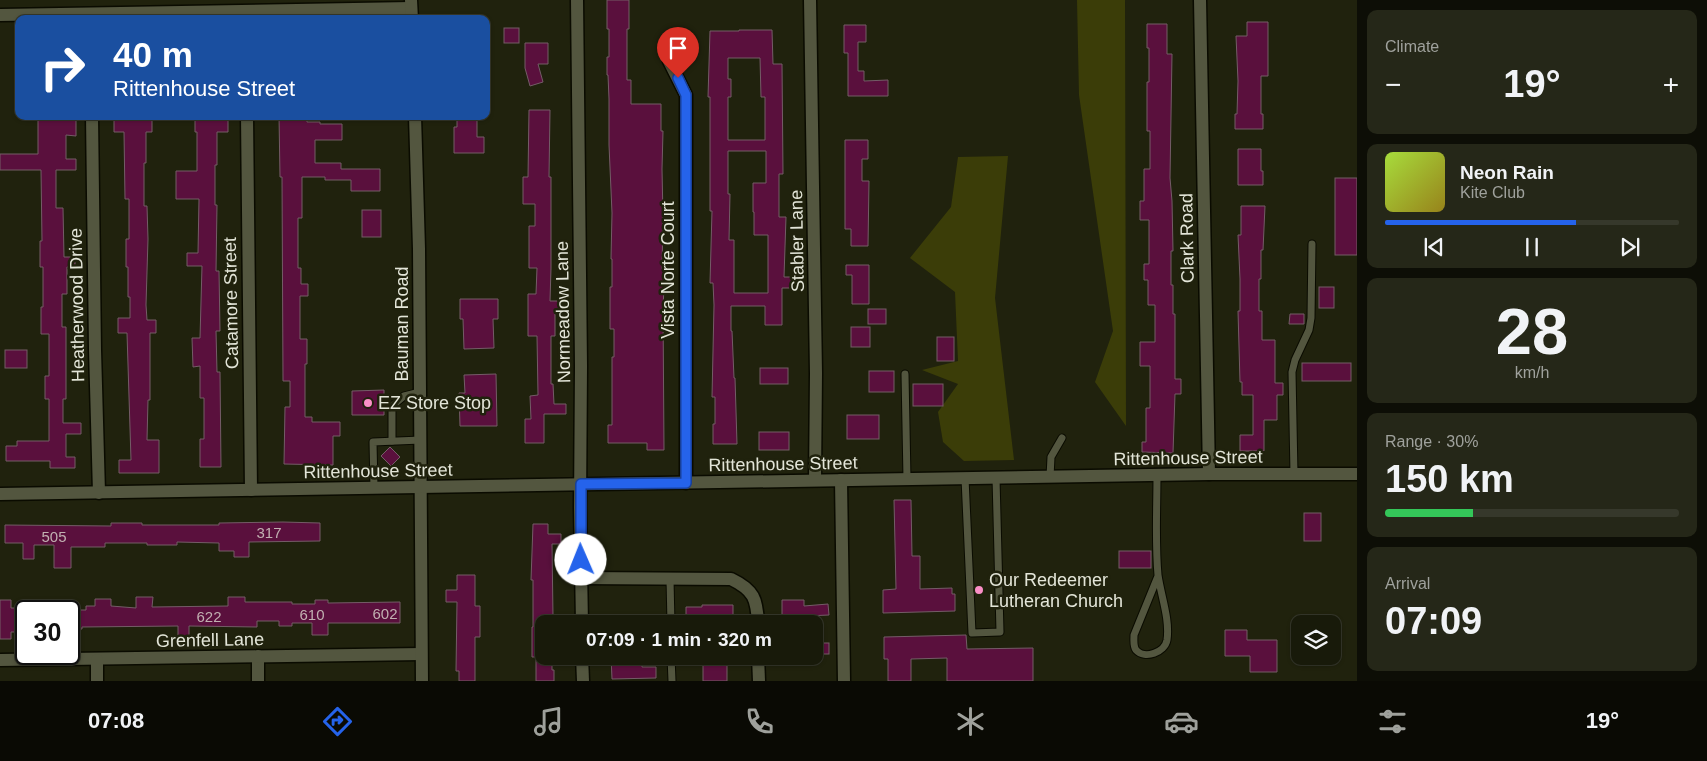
<!DOCTYPE html>
<html lang="en">
<head>
<meta charset="utf-8">
<style>
  body { margin:0; font-family:Helvetica,sans-serif; background:#252718; color:#f1f3f6; height:100vh; display:flex; flex-direction:column; font-size:19px; white-space:nowrap }
  * { box-sizing:border-box; margin:0 }
  p { font-size:16px; color:#9fa19c }
  .icon { flex:none; width:28px; height:28px; fill:none; stroke:currentColor; stroke-width:2; stroke-linecap:round; stroke-linejoin:round }
  .map { position:relative; flex:1; overflow:hidden }
  .side { display:flex; flex-direction:column; gap:10px; padding:10px; background:#0d0e06; width:350px }
  .side>* { flex:none }
  .top-card { position:absolute; left:15px; top:15px; width:475px; height:105px; border-radius:10px; box-shadow:0 1px 4px #0004,0 0 0 1px #36382b; background:#1a4fa0; color:#fff; overflow:hidden }
  .fabs { position:absolute; left:1291px; top:615px; display:grid; gap:10px }
  .fabs a { display:grid; place-items:center; width:50px; height:50px; border-radius:10px; background:#181a0a; box-shadow:0 1px 4px #0004,0 0 0 1px #36382b; font-size:25px }
  .speed { position:absolute; left:15px; top:600px; display:flex; gap:10px; font-size:25px; font-weight:700; text-align:center }
  .speed>* { display:grid; place-content:center; width:65px; height:65px; border-radius:50%; background:#181a0a; box-shadow:0 1px 4px #0004,0 0 0 1px #36382b; line-height:1 }
  .speed .limit { border:2px solid #111; border-radius:8px; background:#fff; color:#111 }
  .pin { position:absolute; display:grid; place-items:center; width:42px; height:42px; color:#fff; margin:-51px -21px; border-radius:50% 50% 50% 0; rotate:-45deg; box-shadow:0 0 5px #0007 }
  .pin .icon { rotate:45deg }
  .me { position:absolute; width:55px; margin:-28px; rotate:359deg; stroke-linejoin:round; filter:drop-shadow(0 0 4px #0008) }
  .turn { display:flex; align-items:center; gap:18px; height:105px; padding:0 15px; font-size:22px }
  .turn .icon { width:65px; height:65px; stroke-width:2.5 }
  .turn b { display:block; font-size:35px; line-height:42px }
  .big { font-size:38px; font-weight:600; line-height:1.1 }
  .side .widget { flex:1; display:flex; flex-direction:column; justify-content:center; gap:8px; min-width:0; padding:0 18px; border-radius:10px; background:#252718 }
  .side .dial { align-items:center; gap:0 }
  .dial b { font-size:65px; line-height:1 }
  .song { display:flex; align-items:center; gap:15px }
  .cover { width:60px; height:60px; border-radius:8px; background:linear-gradient(135deg,hsl(80 70% 55%),hsl(50 70% 35%)) }
  .played { height:5px; border-radius:2px; background:linear-gradient(90deg,#2563eb 65%,#36382b 65%) }
  .keys { display:flex; justify-content:space-around; direction:ltr }
  .heat { display:flex; justify-content:space-between; align-items:center; font-size:28px; direction:ltr }
  .charge { height:8px; border-radius:4px; background:linear-gradient(90deg,#34c759 30%,#36382b 0) }
  .trip { position:absolute; left:535px; top:615px; width:288px; height:50px; border-radius:10px; background:#181a0a; box-shadow:0 1px 4px #0004,0 0 0 1px #36382b; font-weight:600; line-height:50px; text-align:center }
  .dock { display:flex; height:80px; justify-content:space-around; align-items:center; background:#0a0a04; color:#9fa19c }
  .dock .icon { width:35px; height:35px }
  .dock .active { color:#2563eb }
  .dock b { font-size:22px; color:#f1f3f6 }
  main { display:flex; flex:1; min-height:0 }
  .map>svg:first-child { display:block }
  .green { fill:#3b3d08 }
  .building { fill:#5a103d; stroke:#745c67; fill-rule:evenodd }
  .lines { fill:none; stroke-linecap:round; stroke-linejoin:round }
  .service-casing { stroke:#0a0b00; stroke-width:9 }
  .minor-casing { stroke:#0a0b00; stroke-width:15 }
  .tertiary-casing { stroke:#0a0b00; stroke-width:15 }
  .service { stroke:#53563f; stroke-width:7 }
  .minor { stroke:#53563f; stroke-width:12 }
  .tertiary { stroke:#53563f; stroke-width:12 }
  .route-casing { stroke:#184099; stroke-width:12 }
  .route { stroke:#2563eb; stroke-width:9 }
  .poi-dot { fill:#fa8fc7; stroke:#20220d; stroke-width:2 }
  .labels { text-anchor:middle; dominant-baseline:central; stroke-width:5; stroke-linejoin:round; paint-order:stroke }
  .number-label { font-size:15px; fill:#c1b0b1 }
  .street-label { font-size:18px; fill:#e3e5d8; stroke:#20220d }
  .poi-label { font-size:18px; fill:#e3e5d8; stroke:#20220d; text-anchor:start }
</style>
</head>
<body>
<main>
<div class="map">
<svg width="1357" height="681" viewBox="0 0 1357 681">
  <rect width="100%" height="100%" fill="#20220d"/>
  <!-- green -->
  <g class="green">
    <path d="M1077,0H1125L1126,426L1095,382L1113,331L1079,95Z"/>
    <path d="M1008,156L995,298L1014,460L964,461L943,442L938,412L958,384L922,370L958,361L955,292L910,258L951,207L958,157Z"/>
  </g>
  <!-- building -->
  <g class="building">
    <path d="M607,0H629V29H627V80H631V104H661V131H663L662,169L663,217L662,269H665L663,307L664,450H647V443H608V425H612V357H614V329H610V287H612V259H611L612,213L609,145V99L608,75H607V57H609V29H607Z"/>
    <path d="M1247,22H1268V76H1261V114H1263V129H1235V114H1237L1238,81L1236,36H1247Z"/>
    <path d="M1147,24H1167V54H1172L1170,178L1172,201L1173,251H1171V285H1173V314H1175V379H1181V394H1175L1173,453L1142,452V442H1146V408H1150V366H1140V342H1155V305H1148V280H1144V264H1149V220H1140V201H1144V169H1150V131H1147V82H1149V48H1147Z"/>
    <path d="M844,25H866V42H858V71H864V81L888,80V96H848V53H844Z"/>
    <rect x="504" y="28" width="15" height="15"/>
    <path d="M739,30H772L773,64H782L783,174H779V217H786L784,277H799V288H782V325H765V306H731V331H732L734,378H735L737,444H713V424H715V397H712L714,305L713,283H710L712,211H710V97H708L710,31H739ZM728,58H760L761,97H765V140H728V97H731V79H728ZM728,151H766V183H753V212H754V235H768V293H734V240H729L730,194H728Z"/>
    <path d="M525,43H548V64H538L543,82L530,86L525,68Z"/>
    <path d="M529,110H550L549,177H551V268L550,301H562V311H555V336H551V384H553L554,404H566V414H544V443H525V419H531L530,396L538,395L537,336H528V294H536L537,268H529V226H535V204H523V177H528Z"/>
    <path d="M38,116H58V120H76V136L66,135V159H76V170H56V208H63L64,257H75V267H67V294H62V327H66V399H63V423H81V434H66V457H75V468H50V461H6V446H17V441H49V399H45V376H49V334H41V307H43V267H40V241H42L41,170H0V154H38Z"/>
    <path d="M124,116H152V132H146V163H144V206H147L148,239L146,305L147,320H156V333H150V400H148L147,440H159V473H119V460H131L127,333H118V318H130V297H128V267H126V239H129V199H125L124,132H114V118H124Z"/>
    <path d="M195,116H217V119H228V132H217V165H215V205H217L216,271H219L220,331H216L217,372H220L221,467H200V439H204V398H200V366L193,367L192,338H200L202,266H187V253H198L199,199H176V171H197V132H195Z"/>
    <path d="M279,116H307V122H320V124H342V140H315V163H341V169H380V191H351V180H325V177H302V218H298V268H301V284H308V296H300V339H307V364H305V417H312V422H340V436H333V465L284,464L285,407H290V381H283L282,177H280Z"/>
    <path d="M457,116H477V137H484V153H454V127H457Z"/>
    <path d="M845,140H868V159H862V181H869L868,246H851V229H845Z"/>
    <path d="M1238,149H1261V171H1263V185H1238Z"/>
    <rect x="1335" y="178" width="22" height="77"/>
    <path d="M1241,206H1265L1263,250H1261V279H1259V311H1262V340H1275V383H1283V395H1277V420H1264V451H1240V435H1253V395H1242V382H1240L1238,311H1240V279L1238,235H1241Z"/>
    <rect x="362" y="210" width="19" height="27"/>
    <path d="M846,265H869V304H852V275H846Z"/>
    <rect x="1319" y="287" width="15" height="21"/>
    <path d="M460,299H498V319H493L494,348L464,349L463,319H460Z"/>
    <rect x="868" y="309" width="18" height="15"/>
    <path d="M1290,314H1304V324H1289Z"/>
    <rect x="851" y="327" width="19" height="20"/>
    <rect x="937" y="337" width="17" height="24"/>
    <rect x="5" y="350" width="22" height="18"/>
    <rect x="1302" y="363" width="49" height="18"/>
    <rect x="760" y="368" width="28" height="16"/>
    <rect x="869" y="371" width="25" height="21"/>
    <path d="M496,374L497,426H460L459,393H465L464,375Z"/>
    <rect x="913" y="384" width="30" height="22"/>
    <path d="M384,390V415H352V391Z"/>
    <rect x="847" y="415" width="32" height="24"/>
    <rect x="759" y="432" width="30" height="18"/>
    <path d="M390,447L400,457L391,466L381,456Z"/>
    <path d="M894,500H911L912,556H920V589L952,588V594H955V611L883,613V590L896,589Z"/>
    <rect x="1304" y="513" width="17" height="28"/>
    <path d="M283,522L320,523V541L249,542V557H234V551H219V543L177,542V545H147V543H105V547H71V568H54V545H34V559H23V543H5V525L111,526V523H142V525H219V523Z"/>
    <path d="M533,524H548V534H561V544H552L553,617H544V656H552V670H554V681H536V657H532V627H533V580H531Z"/>
    <rect x="1119" y="551" width="32" height="17"/>
    <path d="M457,575H475V606H480V637H475V681H459V671H456L457,602H446V590H457Z"/>
    <path d="M136,597H153L152,607L228,606V597H245V602H292V604H315V600H328V603L400,602V623H328V635H312V623H292V626H279V621H257V627L189,626V637H178V626L82,627V629H69V610H86V606H95V599H111V606L136,608Z"/>
    <path d="M0,600H11V608H26V632H11V639H0Z"/>
    <path d="M782,600H804V606L828,604L829,615L782,617Z"/>
    <path d="M702,605H733V621H726V624H701V621H686V607H702Z"/>
    <path d="M1225,630H1247V640H1277V672H1250V656H1225Z"/>
    <path d="M966,635L967,649L1033,648V681H947V658L911,659V681H888V659H884V637Z"/>
    <rect x="819" y="643" width="10" height="11"/>
    <path d="M611,656H639V663H642V667H656V678L612,679Z"/>
    <rect x="703" y="661" width="24" height="20"/>
  </g>
  <g class="lines">
    <!-- service casing -->
    <g class="service-casing">
      <g id="service">
        <path d="M905,374L907,479"/>
        <path d="M392,441V406L404,396L420,392"/>
        <path d="M1294,474L1292,372L1295,360L1309,330L1311,318L1312,244"/>
        <path d="M1157,475C1157,509 1155,542 1158,575C1161,596 1170,619 1167,640C1165,652 1145,660 1136,650C1133,646 1134,640 1134,635L1158,576"/>
        <path d="M1050,477L1051,457L1062,438"/>
        <path d="M965,478L972,633L1000,632L996,478"/>
        <path d="M374,488L373,442L421,440"/>
        <path d="M670,579L671,624"/>
        <path d="M671,656L672,681"/>
      </g>
    </g>
    <!-- minor casing -->
    <g class="minor-casing">
      <g id="minor">
        <path d="M577,0L581,366L580,507L582,624"/>
        <path d="M810,0L816,373L815,480"/>
        <path d="M1200,0L1209,474"/>
        <path d="M0,15L411,8"/>
        <path d="M669,61L686,95V483"/>
        <path d="M92,116L95,350L99,493"/>
        <path d="M247,116L251,490"/>
        <path d="M841,480L844,681"/>
        <path d="M581,578L731,579C754,590 757,599 758,624"/>
        <path d="M258,656V681"/>
        <path d="M582,656L583,681"/>
        <path d="M758,656L759,681"/>
        <path d="M0,660L421,654"/>
        <path d="M97,660V681"/>
      </g>
    </g>
    <!-- tertiary casing -->
    <g class="tertiary-casing">
      <g id="tertiary">
        <path d="M411,0L412,19"/>
        <path d="M415,116L419,249L422,681"/>
        <path d="M0,494L1209,474H1357"/>
      </g>
    </g>
    <!-- service -->
    <use href="#service" class="service"/>
    <!-- minor -->
    <use href="#minor" class="minor"/>
    <!-- tertiary -->
    <use href="#tertiary" class="tertiary"/>
  </g>
  <g class="lines">
    <!-- route casing -->
    <g class="route-casing">
      <path id="route" d="M581,560V484L686,483V95L678,78"/>
    </g>
    <!-- route -->
    <use href="#route" class="route"/>
  </g>
  <!-- markers -->
  <g class="poi-dot">
    <circle cx="368" cy="403" r="5"/>
    <circle cx="979" cy="590" r="5"/>
  </g>
  <g class="labels">
    <!-- number labels -->
    <g class="number-label">
      <text x="269" y="532">317</text>
      <text x="54" y="536">505</text>
      <text x="385" y="613">602</text>
      <text x="312" y="614">610</text>
      <text x="209" y="616">622</text>
    </g>
    <!-- street labels -->
    <g class="street-label">
      <text transform="translate(1187 238) rotate(-91)">Clark Road</text>
      <text transform="translate(797 241) rotate(-91)">Stabler Lane</text>
      <text transform="translate(668 270) rotate(-90)">Vista Norte Court</text>
      <text transform="translate(231 303) rotate(-91)">Catamore Street</text>
      <text transform="translate(77 305) rotate(-91)">Heatherwood Drive</text>
      <text transform="translate(563 312) rotate(-91)">Normeadow Lane</text>
      <text transform="translate(402 324) rotate(-90)">Bauman Road</text>
      <text transform="translate(1188 458) rotate(-1)">Rittenhouse Street</text>
      <text transform="translate(783 464) rotate(-1)">Rittenhouse Street</text>
      <text transform="translate(378 471) rotate(-1)">Rittenhouse Street</text>
      <text transform="translate(210 640) rotate(-1)">Grenfell Lane</text>
    </g>
    <!-- poi labels -->
    <g class="poi-label">
      <text x="378" y="403">EZ Store Stop</text>
      <text x="989" y="580">Our Redeemer<tspan x="989" dy="21">Lutheran Church</tspan></text>
    </g>
  </g>
</svg>
<div class="fabs">
<a><svg class="icon" aria-label="layers" viewBox="0 0 24 24"><path d="M12 4l9 5-9 5-9-5zM3 14l9 5 9-5"/></svg></a>
</div>
<div class="speed"><div class="limit">30</div></div>
<div class="pin" style="left:678px;top:78px;background:#d93025"><svg class="icon" aria-label="arrive" viewBox="0 0 24 24"><path d="M6 21V4h12l-3 4 3 4H6"/></svg></div>
<svg class="me" style="left:581px;top:560px" viewBox="-20 -20 40 40"><circle r="19" fill="#fff"/><path d="M0-13L10 11 0 6-10 11z" fill="#2563eb"/></svg>
<div class="trip">07:09 · 1 min · 320 m</div>
<div class="top-card">
<div class="turn"><svg class="icon" aria-label="right" viewBox="0 0 24 24"><path d="M7 20v-9h11M14 6l5 5-5 5"/></svg><div><b>40 m</b>Rittenhouse Street</div></div>
</div>
</div>
<section class="side">
<div class="widget"><p>Climate</p>
<div class="heat"><a>−</a><b class="big">19°</b><a>+</a></div>
</div>
<div class="widget">
<div class="song"><i class="cover"></i><div><b>Neon Rain</b><p>Kite Club</p></div></div>
<div class="played"></div>
<div class="keys"><svg class="icon" aria-label="previous" viewBox="0 0 24 24"><path d="M18 5L8 12l10 7zM5 5v14"/></svg><svg class="icon" aria-label="pause" viewBox="0 0 24 24"><path d="M8 5v14M16 5v14"/></svg><svg class="icon" aria-label="next" viewBox="0 0 24 24"><path d="M6 5l10 7-10 7zM19 5v14"/></svg></div>
</div>
<div class="widget dial"><b>28</b><p>km/h</p></div>
<div class="widget"><p>Range · 30%</p><b class="big">150 km</b><div class="charge"></div></div>
<div class="widget"><p>Arrival</p><b class="big">07:09</b></div>
</section>
</main>
<nav class="dock">
<b>07:08</b>
<svg class="icon active" aria-label="directions" viewBox="0 0 24 24"><path d="M12 3l9 9-9 9-9-9zM9 14v-3h6M13 9l2 2-2 2"/></svg>
<svg class="icon" aria-label="music" viewBox="0 0 24 24"><path d="M9 18V5l10-2v13"/><circle cx="6" cy="18" r="3"/><circle cx="16" cy="16" r="3"/></svg>
<svg class="icon" aria-label="phone" viewBox="0 0 24 24"><path d="M5 4h4l2 5-3 2q2 4 5 5l2-3 5 2v4C11 20 4 13 5 4z"/></svg>
<svg class="icon" aria-label="climate" viewBox="0 0 24 24"><path d="M12 3v18M4 7l16 10M4 17L20 7"/></svg>
<svg class="icon" aria-label="car" viewBox="0 0 24 24"><path d="M5 17H2v-5l4-1 3-4h7l3 4 3 1v5h-3M9 17h6M6 11h13"/><circle cx="7" cy="17" r="2"/><circle cx="17" cy="17" r="2"/></svg>
<svg class="icon" aria-label="filters" viewBox="0 0 24 24"><path d="M4 7h16M4 17h16"/><circle cx="9" cy="7" r="2"/><circle cx="15" cy="17" r="2"/></svg>
<b>19°</b>
</nav>
</body>
</html>
